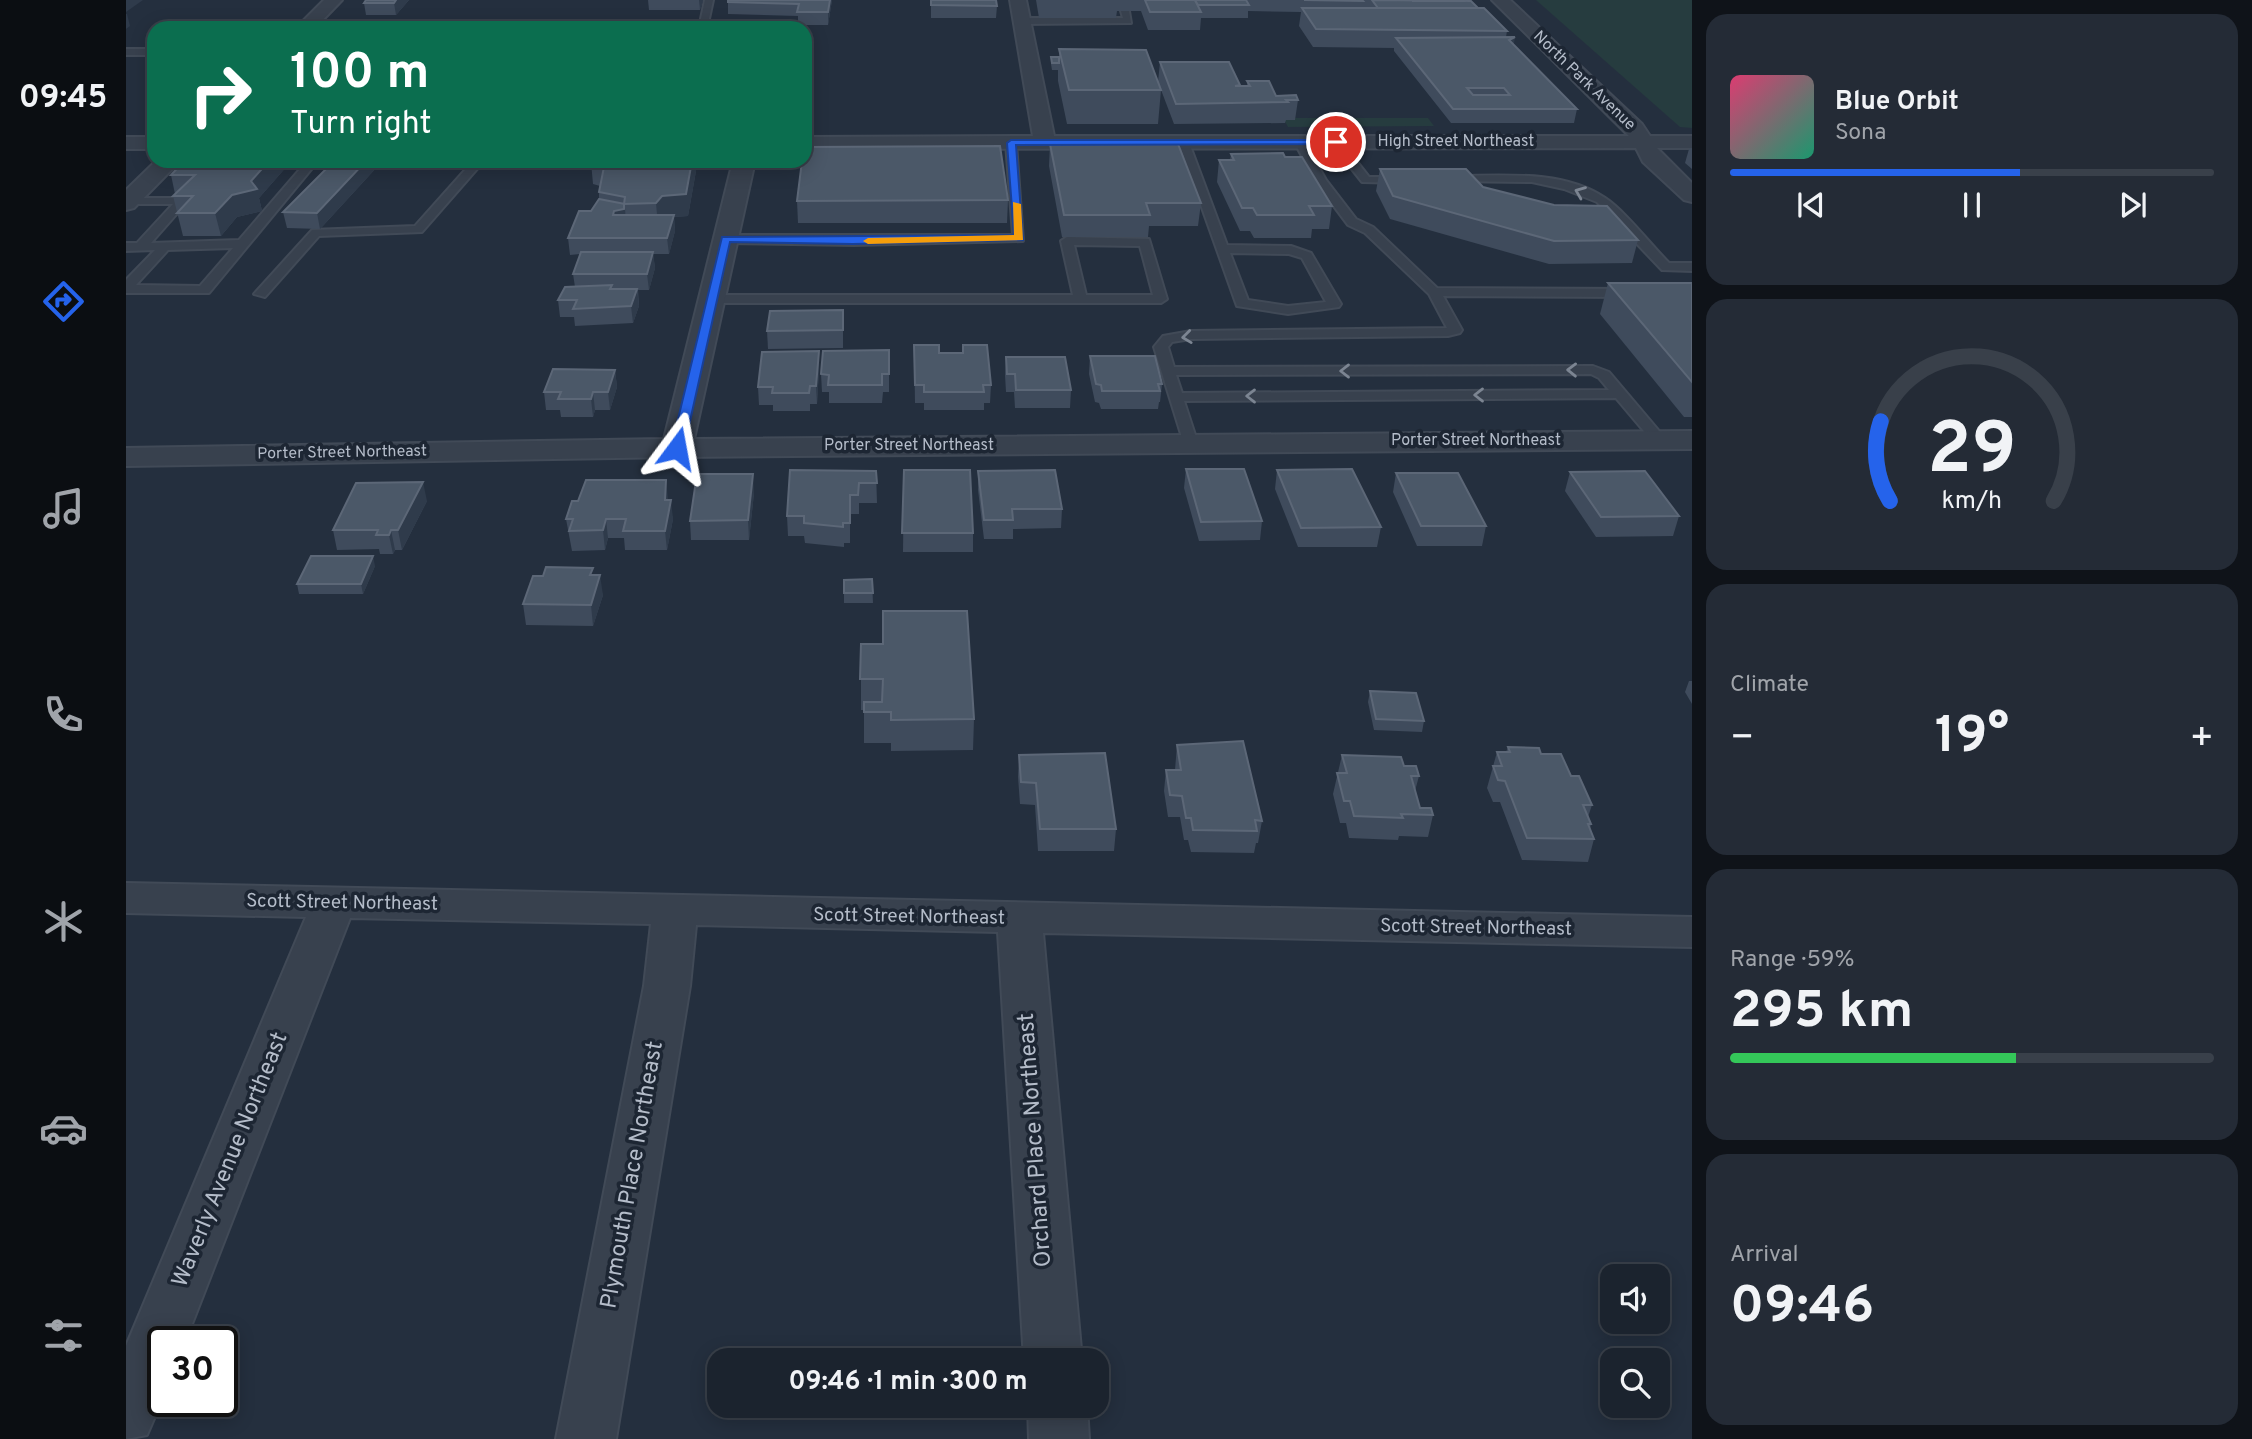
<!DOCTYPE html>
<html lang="en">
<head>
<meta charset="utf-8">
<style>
  body { margin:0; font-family:Overpass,sans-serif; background:#242b36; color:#f1f3f6; height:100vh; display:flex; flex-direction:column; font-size:26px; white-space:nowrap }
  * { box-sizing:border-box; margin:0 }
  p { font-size:23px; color:#a0a4aa }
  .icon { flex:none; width:38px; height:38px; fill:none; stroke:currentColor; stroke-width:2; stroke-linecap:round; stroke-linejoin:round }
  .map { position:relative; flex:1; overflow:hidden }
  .sheet { display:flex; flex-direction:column; gap:14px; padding:14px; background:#0f1319; width:560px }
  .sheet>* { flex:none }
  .guide { position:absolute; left:21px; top:21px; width:665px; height:147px; border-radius:21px; box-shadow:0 4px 18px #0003,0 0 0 2px #39404a; background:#0b6e4f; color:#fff; overflow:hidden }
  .buttons { position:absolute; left:1474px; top:1264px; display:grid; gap:14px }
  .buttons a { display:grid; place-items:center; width:70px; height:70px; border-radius:14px; background:#1b232e; box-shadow:0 4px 18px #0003,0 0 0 2px #39404a; font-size:35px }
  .speed { position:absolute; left:21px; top:1326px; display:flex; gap:14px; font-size:35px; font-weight:700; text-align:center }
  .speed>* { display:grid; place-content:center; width:91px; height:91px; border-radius:50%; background:#1b232e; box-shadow:0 4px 18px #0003,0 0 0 2px #39404a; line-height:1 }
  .speed .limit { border:4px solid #111; border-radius:10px; background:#fff; color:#111 }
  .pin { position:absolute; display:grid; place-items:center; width:60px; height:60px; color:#fff; margin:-30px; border:4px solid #fff; border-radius:50%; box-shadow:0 2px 7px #0007 }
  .me { position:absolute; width:77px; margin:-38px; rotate:13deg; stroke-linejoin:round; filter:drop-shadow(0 0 5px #0008) }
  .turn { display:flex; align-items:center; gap:24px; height:147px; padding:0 28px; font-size:32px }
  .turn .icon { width:91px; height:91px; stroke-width:2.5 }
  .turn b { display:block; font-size:49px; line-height:60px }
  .big { font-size:52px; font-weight:700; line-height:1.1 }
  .sheet .tile { flex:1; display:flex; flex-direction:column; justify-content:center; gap:10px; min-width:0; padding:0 24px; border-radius:21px; background:#242b36 }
  .sheet .dial { align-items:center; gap:0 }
  .dial svg { height:182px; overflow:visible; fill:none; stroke:#39404a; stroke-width:7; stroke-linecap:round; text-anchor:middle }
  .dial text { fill:#f1f3f6; stroke:none }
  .song { display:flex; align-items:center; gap:21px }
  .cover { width:84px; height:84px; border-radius:10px; background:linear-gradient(135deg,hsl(340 70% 55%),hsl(160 70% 35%)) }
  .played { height:7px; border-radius:4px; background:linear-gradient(90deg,#2563eb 60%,#39404a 60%) }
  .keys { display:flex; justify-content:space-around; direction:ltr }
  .heat { display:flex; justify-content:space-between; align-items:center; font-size:38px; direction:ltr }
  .charge { height:10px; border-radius:5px; background:linear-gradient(90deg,#34c759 59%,#39404a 0) }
  .trip { position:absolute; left:581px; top:1348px; width:402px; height:70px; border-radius:21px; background:#1b232e; box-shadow:0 4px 18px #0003,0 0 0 2px #39404a; font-weight:700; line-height:70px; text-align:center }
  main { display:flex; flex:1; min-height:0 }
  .tabs { display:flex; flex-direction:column; width:126px; justify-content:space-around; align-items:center; background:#0b0e12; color:#a0a4aa }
  .tabs .icon { width:49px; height:49px }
  .tabs .selected { color:#2563eb }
  .tabs b { font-size:32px; color:#f1f3f6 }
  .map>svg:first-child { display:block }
  .green { fill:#263c3f }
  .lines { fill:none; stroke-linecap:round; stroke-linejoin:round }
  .service-casing { stroke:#414a57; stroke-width:4 }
  .minor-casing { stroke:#414a57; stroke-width:4 }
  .tertiary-casing { stroke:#414a57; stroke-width:4 }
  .service { fill:#38414e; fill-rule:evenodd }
  .minor { fill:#38414e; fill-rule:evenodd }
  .tertiary { fill:#38414e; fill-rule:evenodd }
  .wall { fill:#3f4b5c }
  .shaded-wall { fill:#2f3b4b }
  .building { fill:#4b5868; stroke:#5c6777; stroke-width:2; fill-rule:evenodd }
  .oneway { stroke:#7c8592 }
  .route { fill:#2563eb; stroke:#184099; stroke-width:2 }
  .slow { fill:#f59e0b }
  .labels { text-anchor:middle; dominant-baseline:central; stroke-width:7; stroke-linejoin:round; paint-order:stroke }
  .far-street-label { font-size:16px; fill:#b4bcc9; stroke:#1d2633 }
  .street-label { font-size:19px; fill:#b4bcc9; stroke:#1d2633 }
  .near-street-label { font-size:23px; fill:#b4bcc9; stroke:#1d2633 }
</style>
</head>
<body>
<main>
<nav class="tabs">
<b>09:45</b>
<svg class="icon selected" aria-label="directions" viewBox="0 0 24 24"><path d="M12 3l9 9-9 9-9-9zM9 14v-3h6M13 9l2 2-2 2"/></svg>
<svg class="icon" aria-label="music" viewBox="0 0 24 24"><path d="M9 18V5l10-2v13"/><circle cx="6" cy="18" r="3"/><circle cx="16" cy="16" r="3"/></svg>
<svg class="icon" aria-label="phone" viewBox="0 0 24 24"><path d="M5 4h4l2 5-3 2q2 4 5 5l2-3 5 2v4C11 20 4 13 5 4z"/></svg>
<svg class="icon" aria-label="climate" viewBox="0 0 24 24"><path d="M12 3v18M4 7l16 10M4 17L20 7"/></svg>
<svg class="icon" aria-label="car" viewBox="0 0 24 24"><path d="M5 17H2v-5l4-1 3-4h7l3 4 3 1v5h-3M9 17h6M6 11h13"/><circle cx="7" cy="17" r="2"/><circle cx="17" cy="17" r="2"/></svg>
<svg class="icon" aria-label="filters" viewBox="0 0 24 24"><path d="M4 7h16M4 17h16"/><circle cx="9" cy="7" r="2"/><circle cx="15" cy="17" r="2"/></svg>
</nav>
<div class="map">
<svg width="1566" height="1439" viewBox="0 0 1566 1439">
  <rect width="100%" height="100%" fill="#242f3e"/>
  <!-- green -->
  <g class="green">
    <path d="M1410,0H1566V128L1554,127Z"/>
    <path d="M1169,118H1302L1308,126L1162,127L1158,120Z"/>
  </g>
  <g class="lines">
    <!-- service casing -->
    <g class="service-casing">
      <g id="service">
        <path d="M579,0H587L581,28H573Z"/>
        <path d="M999,8L1003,11L1005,23L896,24L892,21L896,18H997L995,11Z"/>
        <rect x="0" y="49" width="28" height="6"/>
        <path d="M885,140L890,143L897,241L728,245L599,243L593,239L599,235H887L880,143Z"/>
        <path d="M1058,140L1063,143L1101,245L1165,246L1185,253L1215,304L1213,307L1162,314L1111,306L1053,143ZM1104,253L1163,254L1176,258L1200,302L1162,306L1122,300Z"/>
        <path d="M1174,140L1178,141L1200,180L1230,219L1247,227L1311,288L1506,289L1512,293L1506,297L1317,296L1336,330L1334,333L1322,336L1065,339L1046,342L1042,347L1048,367L1467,366L1483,372L1538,437V443H1528L1490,398L1058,401L1072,444L1069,447H1059L1028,347L1037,336L1065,331L1321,328L1303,294L1239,233L1222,225L1189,181L1169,143ZM1465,374L1473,378L1483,390L1056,393L1050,375Z"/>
        <path d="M1206,140H1214L1243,177H1279L1285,180L1279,183L1236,182L1206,144Z"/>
        <path d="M181,161H192L83,293H0V280L29,250L0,251V243H11L47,204H1L0,198H56L62,201L25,243L113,240ZM107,248L74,286L10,285L42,250Z"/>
        <path d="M347,161H358L296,232L193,236L139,297L128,294L186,230L289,226Z"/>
        <path d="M1326,176C1375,176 1436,169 1479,198C1499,211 1525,245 1543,263H1566V271L1536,270L1471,202L1438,189L1406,182L1322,181L1320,179Z"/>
        <path d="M941,237L1023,239L1041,299L1035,303H586L580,299L586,295H947L935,241ZM948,245L1014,246L1027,295H960Z"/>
      </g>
    </g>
    <!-- minor casing -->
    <g class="minor-casing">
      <g id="minor">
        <path d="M198,0H216L189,28H170Z"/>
        <path d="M30,161H54L8,208L0,210V190Z"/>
        <path d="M607,161H629L568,439L1566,431V449L551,457L0,466V448L538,439Z"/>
        <path d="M0,883L1566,917V947L917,933L956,1360H898L872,932L570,925L564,986L490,1439H430L518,986L525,924L224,918L59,1342H37V1398L21,1435L0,1439V1346L180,917L0,913Z"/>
        <path d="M902,1405H961L963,1439H903Z"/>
      </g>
    </g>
    <!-- tertiary casing -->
    <g class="tertiary-casing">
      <g id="tertiary">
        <path d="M884,0H900L928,136H1503L1366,0H1384L1516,124L1524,136H1566V148H1531L1566,183V202L1558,200L1517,162L1510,148L679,149V137L907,136Z"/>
        <rect x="0" y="137" width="28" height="12"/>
      </g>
    </g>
    <!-- service -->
    <use href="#service" class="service"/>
    <!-- minor -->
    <use href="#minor" class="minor"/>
    <!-- tertiary -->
    <use href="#tertiary" class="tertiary"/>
  </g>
  <!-- wall -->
  <g class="wall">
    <path d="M240,0H283L270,15H240L238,3Z"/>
    <path d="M522,0H577L574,10H523Z"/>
    <path d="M706,0L702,25H672V16L602,14V2Z"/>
    <path d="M805,0L871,6L870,18H805Z"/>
    <path d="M910,0H1337L1352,8L1381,31L1380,37L1451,109L1448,123H1325L1268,51V48L1187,47L1173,26L1175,12L1122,11V18H1075L1074,30H1022L1015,11H991L990,18H913Z"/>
    <path d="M933,49L1035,90L1032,124H941L932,81V70H926L925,64V57H933Z"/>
    <path d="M1034,62L1114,85L1113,86H1121V81L1150,96L1172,100L1169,120H1160L1159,123L1048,124L1032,82Z"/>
    <path d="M924,144L1075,203L1072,226H1023L1022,237H936L923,166Z"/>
    <path d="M1566,148V169L1559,163L1563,149Z"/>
    <path d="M1105,154L1159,157L1206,206L1203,229H1186L1185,238H1128L1124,231H1114L1091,182L1093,160H1104Z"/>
    <path d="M208,161H250L251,167L194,229L161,228L157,212Z"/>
    <path d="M467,161H569L570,171L562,216L548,217L549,231L543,254H527L529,268L523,290H512L513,306L507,323L449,326L448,317H434L432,300L449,287L447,274L454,254L444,255L442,238L465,211L473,199V192L474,186L467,184L465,162Z"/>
    <path d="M162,165L133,198L136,211L111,217L95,236H57L47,196L49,194L45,175Z"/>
    <path d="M1254,169L1357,187L1512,240L1506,263L1423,264L1264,219L1250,191Z"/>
    <path d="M882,200L881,223H672L671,201Z"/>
    <path d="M1482,283H1566V417H1558L1474,314Z"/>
    <path d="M717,310V348L642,349L641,331Z"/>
    <path d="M788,345L813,353H837V345L865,385L864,403H858V410H798V403H789Z"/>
    <path d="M763,350V392H757L756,403H703V392H696L695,374Z"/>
    <path d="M964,356L1036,384L1034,402H1033L1032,409H975L973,403L969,402L963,374Z"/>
    <path d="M880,357L945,390L944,408H889L888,392H880L879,375Z"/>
    <path d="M693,369L691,404H684V411H647V405H633L632,387Z"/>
    <path d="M489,370L491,387L484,410H469L467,417H435L434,410H420L418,392Z"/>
    <path d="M1060,469L1136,521L1134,540L1073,541L1058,488Z"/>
    <path d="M778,470L847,533V552H777Z"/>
    <path d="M1151,470L1255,527L1251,547H1172L1149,489Z"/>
    <path d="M750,471L751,503H733V514H724V543H718V547L679,543L678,536H662L661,516Z"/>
    <path d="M852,471L936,509L935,528L887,529V539H858L852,490Z"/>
    <path d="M1444,472L1553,516L1547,536L1470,537L1439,491Z"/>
    <path d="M1270,473L1360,526L1356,546H1291L1267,492Z"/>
    <path d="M628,493L623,540H565L564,521Z"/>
    <path d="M542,500L547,519L541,550H499L498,538H482L479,550L446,551L440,519Z"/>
    <path d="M301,501L276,550H269L267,554H254L253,549L211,550L207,530Z"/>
    <path d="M249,566L237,594H173L171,584Z"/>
    <path d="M468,575L477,595L467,626L400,625L397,604Z"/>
    <path d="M746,579L747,603H718V580Z"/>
    <path d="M735,644L848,719L847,750L765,751V743H738V710H735Z"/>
    <path d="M1563,681H1566V704L1559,692Z"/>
    <path d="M1244,691L1298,721L1296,732L1248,730L1242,702Z"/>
    <path d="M1051,745L1136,821L1132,843H1130L1128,853L1065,852L1062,840H1058L1054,817H1042L1038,791L1040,770H1049Z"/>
    <path d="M1382,747L1415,754L1445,776L1466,805L1462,817L1465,824L1464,829L1468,839L1462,862L1396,860L1374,802H1367L1361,788L1371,752H1380Z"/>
    <path d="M893,755L990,829L988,851H912L909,805L894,804L892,777Z"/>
    <path d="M1216,755L1278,766L1293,776L1289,791L1294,808L1307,815L1302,837L1273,836L1272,840L1223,838L1220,823H1214L1207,794Z"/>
  </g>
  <!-- shaded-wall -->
  <g class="shaded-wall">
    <path d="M0,0H17L0,12Z"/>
    <path d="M270,0H283L270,15L268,3Z"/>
    <path d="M573,0H577L574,10Z"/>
    <path d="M704,0H706L702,25V12Z"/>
    <path d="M0,14H1L4,26L0,29Z"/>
    <path d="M1389,37L1387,50L1383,40Z"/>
    <path d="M143,161H162V165L133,198L136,211L111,217L95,236L89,213L106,195L125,181Z"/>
    <path d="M240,161H250L251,167L194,229L191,213Z"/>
    <path d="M566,161H569L570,171L562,216L548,217L549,231L543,254L541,238L532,226L530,203Z"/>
    <path d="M499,208L500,224L487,215L488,211Z"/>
    <path d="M527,252L529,268L523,290L521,274Z"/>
    <path d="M511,289L513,306L507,323L505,306Z"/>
    <path d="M693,351V369L691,404L690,386Z"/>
    <path d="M489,370L491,387L484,410L482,392Z"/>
    <path d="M467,392L469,410L467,417L465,399Z"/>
    <path d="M627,474L628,493L623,540L622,520Z"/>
    <path d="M540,480L542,499L541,519L539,500Z"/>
    <path d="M297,482L301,501L276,550L272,530Z"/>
    <path d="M545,500L547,519L541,550L539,531Z"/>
    <path d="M480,519L482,538L479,550L477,530Z"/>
    <path d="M265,530L269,550L267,554L263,535Z"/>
    <path d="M247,556L249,566L237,594L235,584Z"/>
    <path d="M474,575L477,595L467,626L465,605Z"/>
  </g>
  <!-- building -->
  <g class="building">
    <path d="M240,0H270L268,3H238Z"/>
    <path d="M602,0H704L702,12H671L673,4L602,2Z"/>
    <path d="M805,0H870L871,6L805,5Z"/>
    <path d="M1019,0H1069L1075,12H1024Z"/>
    <path d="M1069,0H1120L1123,5H1072Z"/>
    <path d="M1178,0H1236L1237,1Z"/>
    <path d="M1246,0L1345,1L1352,8H1252Z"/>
    <path d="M1287,0H1337L1338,1H1287Z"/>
    <path d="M1176,8H1358L1381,31L1190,29Z"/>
    <path d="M1389,37L1383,40L1451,109H1327L1270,38ZM1341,88H1378L1384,95H1347Z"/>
    <path d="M933,49L1020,50L1035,90H943Z"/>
    <path d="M925,57H933V63H926Z"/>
    <path d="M1034,62H1103L1114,85L1109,86H1124L1121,81H1143L1150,96L1170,95L1172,100H1160L1162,102L1050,104Z"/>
    <path d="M924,144H1052L1075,203H1020L1024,215H938Z"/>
    <path d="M874,146L882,200L671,201L676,161H679V147Z"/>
    <path d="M1157,153L1159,157H1176L1206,206H1183L1188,215H1131L1127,208H1116L1093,160H1108L1105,154Z"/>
    <path d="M58,161H143L125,181L131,189L106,195L89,213H51L67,196H47L69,175H45Z"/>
    <path d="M208,161H240L191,213L157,212Z"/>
    <path d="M467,161H566L560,194L536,196L530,203L498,204L499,197L473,192L478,167L465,162Z"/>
    <path d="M1254,169H1340L1357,187L1428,205L1481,206L1512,240L1428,241L1267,196Z"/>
    <path d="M473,199L499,204H498V209L488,211L487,215H548L541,238H442L453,211H465Z"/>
    <path d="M455,252H527L521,274H447Z"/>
    <path d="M1482,283H1566V382Z"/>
    <path d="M486,285L484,289H511L505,306L447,309L451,300H432L439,287Z"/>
    <path d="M717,310V330L641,331L644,311Z"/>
    <path d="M788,345H813V353H837V345H861L865,385H857L858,392H798V385H789Z"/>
    <path d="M763,350V374H756V385H702L703,375L695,374L697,351Z"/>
    <path d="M693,351L690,386H684L683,393H646L647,387H632L636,352Z"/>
    <path d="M964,356H1029L1036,384H1032L1034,391H976L975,385L970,384Z"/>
    <path d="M880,357H939L945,390H890L889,374H881Z"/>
    <path d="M427,369L489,370L482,392H467L465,399H432L435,392H418Z"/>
    <path d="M1060,469H1118L1136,521L1075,522Z"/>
    <path d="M1226,469L1255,527L1175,528L1151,470Z"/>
    <path d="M664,470L750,471L751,483H733L732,495H724V523H717V527L678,523V516H661Z"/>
    <path d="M778,470H844L847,533H776Z"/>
    <path d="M929,470L936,509H886L887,520H858L852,471Z"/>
    <path d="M1519,471L1553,516L1475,517L1444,472Z"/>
    <path d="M1270,473H1332L1360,526H1295Z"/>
    <path d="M571,474H627L622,520L564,521Z"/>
    <path d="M460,480H540L539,500H545L539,531H497L500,519H480L477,530L443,531L447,519H440L446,501H452Z"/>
    <path d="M297,482L272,530H265L263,535H250L252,530H207L230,483Z"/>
    <path d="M185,556H247L235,584H171Z"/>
    <path d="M420,567L467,568L464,575H474L465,605L397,604L407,576H417Z"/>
    <path d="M746,579L747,593H718V580Z"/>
    <path d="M757,611H841L848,719L765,720V712H738V702H756L757,679H734L735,644H757Z"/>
    <path d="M1244,691L1290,693L1298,721L1250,719Z"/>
    <path d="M1117,741L1136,821L1129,820L1131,831L1067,830L1065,818H1060L1056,796L1044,795L1040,770H1055L1051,745Z"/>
    <path d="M1382,747L1413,748L1415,754H1435L1445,776H1453L1466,805H1457L1465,824H1462L1468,839L1401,838L1379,781L1372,780L1367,766H1376L1371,752H1384Z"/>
    <path d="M979,753L990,829H914L910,783L895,782L893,755Z"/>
    <path d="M1216,755L1275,757L1278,766H1290L1293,776H1285L1294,808H1305L1307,815L1275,814L1277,818L1228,816L1224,801H1218L1211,773H1221Z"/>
  </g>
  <!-- one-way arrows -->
  <defs><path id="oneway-chevron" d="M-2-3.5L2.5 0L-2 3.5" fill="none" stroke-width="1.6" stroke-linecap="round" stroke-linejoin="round" transform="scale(1.75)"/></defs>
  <g class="oneway">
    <use href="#oneway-chevron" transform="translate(1454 192) rotate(-158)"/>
    <use href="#oneway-chevron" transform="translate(1061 337) rotate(173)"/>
    <use href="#oneway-chevron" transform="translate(1446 370) rotate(-179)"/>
    <use href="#oneway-chevron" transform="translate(1219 371) rotate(180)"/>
    <use href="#oneway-chevron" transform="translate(1353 395) rotate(180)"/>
    <use href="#oneway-chevron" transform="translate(1125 396) rotate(180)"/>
  </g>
  <!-- route -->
  <path class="route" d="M1210,140L1213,144L890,145L897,240L727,244L604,242L558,448L551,452L545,448L596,237L888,235L881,143L885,140Z"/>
  <!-- slow -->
  <path class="slow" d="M887,202L895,204L897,240L742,244L737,241L742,238L888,235Z"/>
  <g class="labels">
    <!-- far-street labels -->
    <g class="far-street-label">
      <text transform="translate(1458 81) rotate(44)">North Park Avenue</text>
      <text x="1330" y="142">High Street Northeast</text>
      <text x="1350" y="441">Porter Street Northeast</text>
      <text x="783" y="446">Porter Street Northeast</text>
      <text transform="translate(216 453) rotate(-1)">Porter Street Northeast</text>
    </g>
    <!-- street labels -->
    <g class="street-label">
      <text transform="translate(216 903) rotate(1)">Scott Street Northeast</text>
      <text transform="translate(783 917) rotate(1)">Scott Street Northeast</text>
      <text transform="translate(1350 928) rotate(1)">Scott Street Northeast</text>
    </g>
    <!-- near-street labels -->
    <g class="near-street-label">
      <text transform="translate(910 1140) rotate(-94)">Orchard Place Northeast</text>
      <text transform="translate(105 1160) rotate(-68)">Waverly Avenue Northeast</text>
      <text transform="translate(507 1175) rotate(-80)">Plymouth Place Northeast</text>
    </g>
  </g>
</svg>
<div class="buttons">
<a><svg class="icon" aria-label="sound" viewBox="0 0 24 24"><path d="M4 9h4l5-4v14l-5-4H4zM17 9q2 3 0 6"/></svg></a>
<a><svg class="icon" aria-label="search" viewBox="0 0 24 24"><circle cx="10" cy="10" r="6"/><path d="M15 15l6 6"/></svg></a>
</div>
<div class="speed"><div class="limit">30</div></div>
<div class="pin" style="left:1210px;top:142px;background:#d93025"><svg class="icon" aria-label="arrive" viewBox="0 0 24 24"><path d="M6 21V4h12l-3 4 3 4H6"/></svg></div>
<svg class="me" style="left:551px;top:448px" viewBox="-20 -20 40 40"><path d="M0-17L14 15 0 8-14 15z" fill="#2563eb" stroke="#fff" stroke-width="4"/></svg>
<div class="trip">09:46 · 1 min · 300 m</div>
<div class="guide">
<div class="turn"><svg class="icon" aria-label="right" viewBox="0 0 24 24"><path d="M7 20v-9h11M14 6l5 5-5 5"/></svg><div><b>100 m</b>Turn right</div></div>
</div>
</div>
<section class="sheet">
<div class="tile">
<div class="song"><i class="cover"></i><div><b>Blue Orbit</b><p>Sona</p></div></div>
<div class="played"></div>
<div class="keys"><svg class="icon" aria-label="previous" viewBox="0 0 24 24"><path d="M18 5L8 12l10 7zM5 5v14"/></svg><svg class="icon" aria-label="pause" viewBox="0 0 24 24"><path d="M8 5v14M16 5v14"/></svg><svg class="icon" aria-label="next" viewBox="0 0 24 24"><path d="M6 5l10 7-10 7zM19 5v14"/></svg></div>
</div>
<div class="tile dial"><svg viewBox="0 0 100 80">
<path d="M14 69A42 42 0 1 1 86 69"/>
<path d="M14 69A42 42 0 0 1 10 34" stroke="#2563eb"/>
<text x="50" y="56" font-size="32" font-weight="700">29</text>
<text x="50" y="72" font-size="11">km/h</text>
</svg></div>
<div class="tile"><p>Climate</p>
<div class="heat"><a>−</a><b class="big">19°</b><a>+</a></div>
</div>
<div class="tile"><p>Range · 59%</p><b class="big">295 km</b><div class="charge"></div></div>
<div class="tile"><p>Arrival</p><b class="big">09:46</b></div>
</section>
</main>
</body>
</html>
